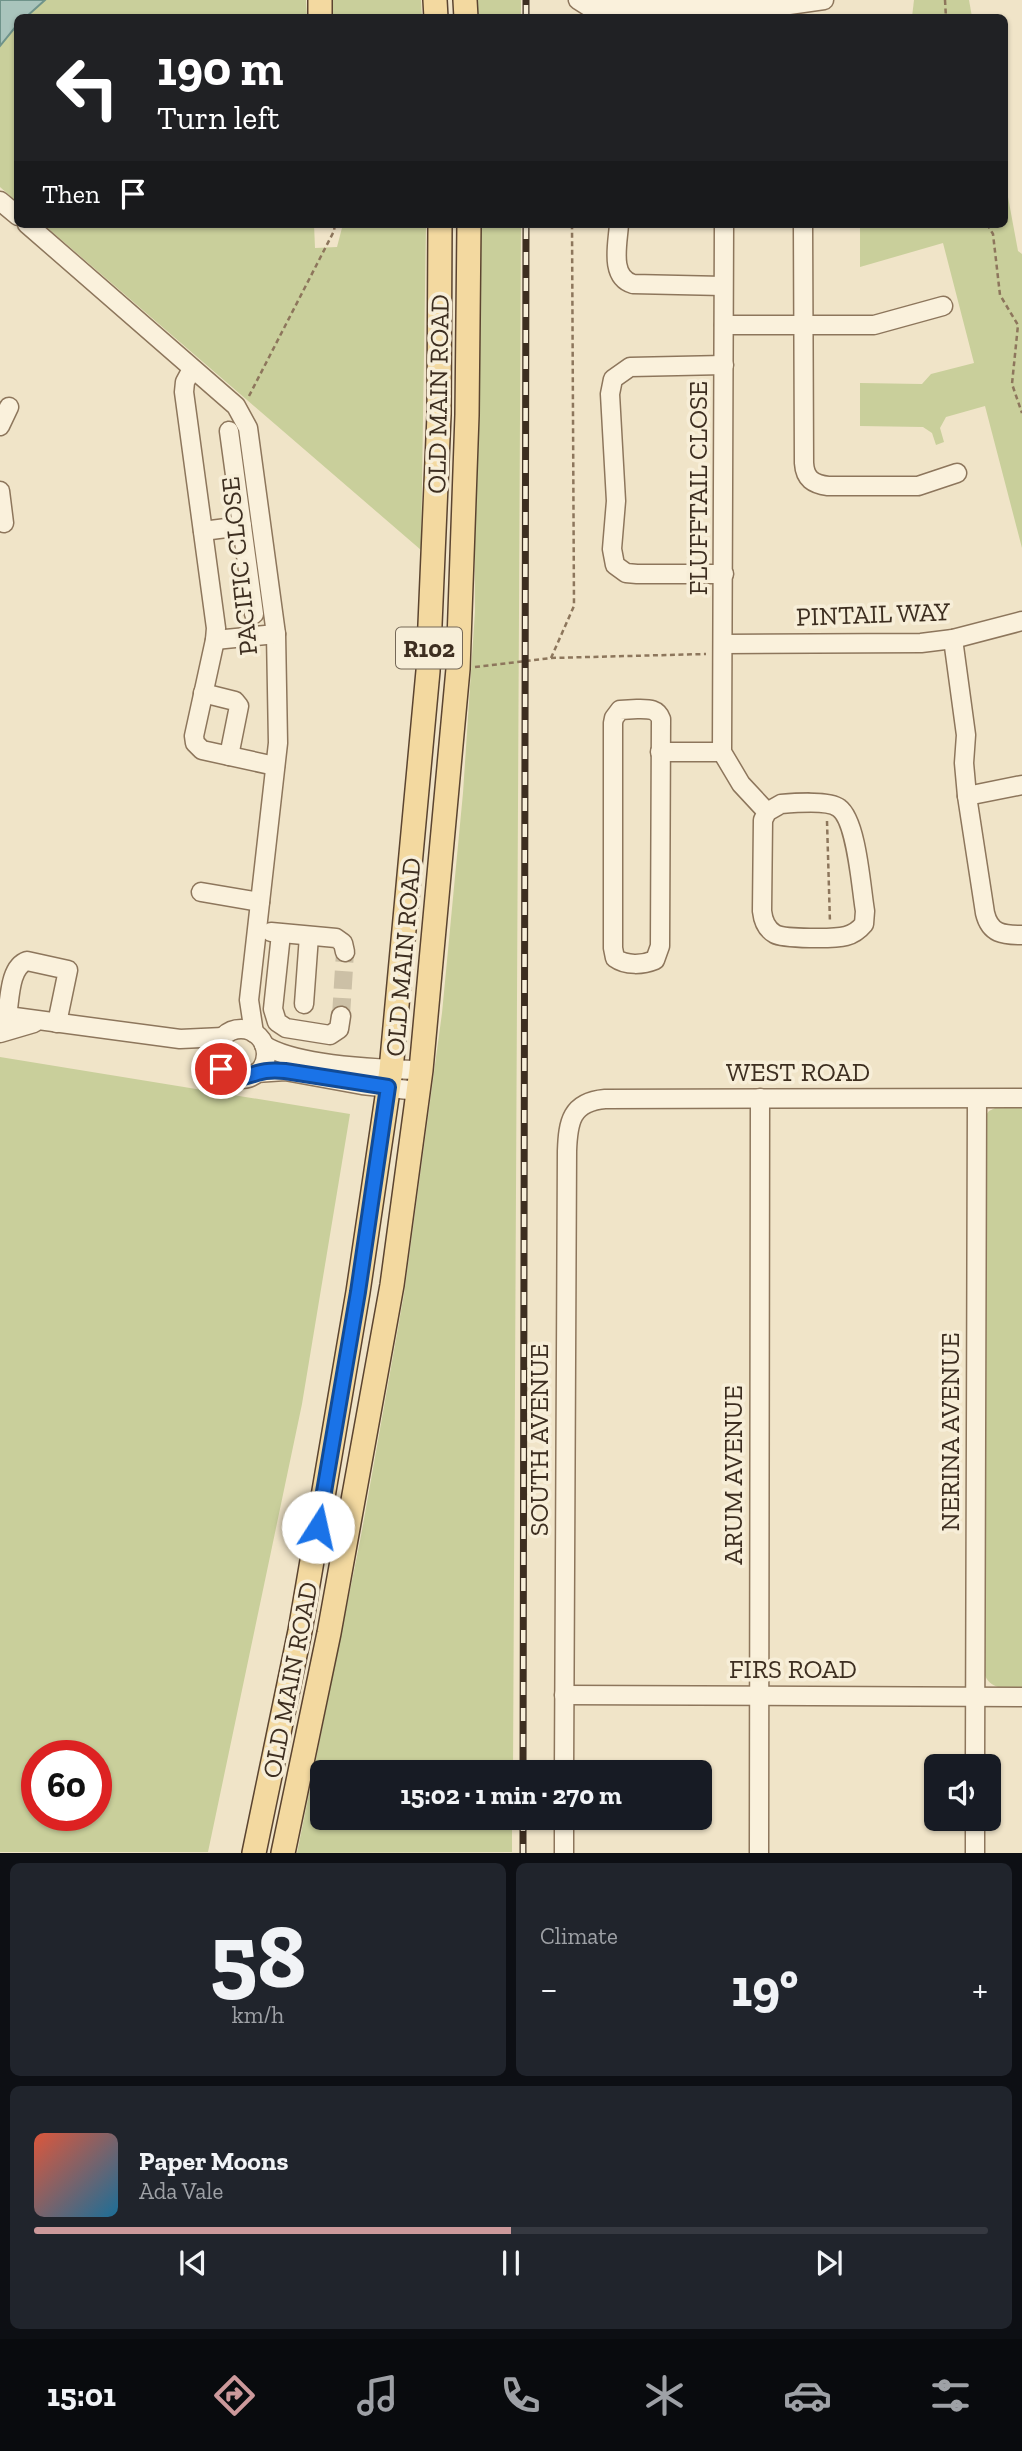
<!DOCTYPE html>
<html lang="en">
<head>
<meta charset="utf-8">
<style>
  body { margin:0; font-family:"Zilla Slab",serif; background:#20242c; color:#f1f3f6; height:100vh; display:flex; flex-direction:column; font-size:26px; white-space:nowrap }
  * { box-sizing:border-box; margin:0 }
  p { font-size:23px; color:#9ea1a6 }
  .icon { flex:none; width:38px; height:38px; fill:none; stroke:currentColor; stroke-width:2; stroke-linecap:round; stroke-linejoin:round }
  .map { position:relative; height:1853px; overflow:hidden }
  .details { display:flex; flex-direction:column; gap:10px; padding:10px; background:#0d0f14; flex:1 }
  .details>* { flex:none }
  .guide { position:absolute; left:14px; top:14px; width:994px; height:214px; border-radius:10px; box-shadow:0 2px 5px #0004; background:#202124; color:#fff; overflow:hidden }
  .buttons { position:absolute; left:924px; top:1754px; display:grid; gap:14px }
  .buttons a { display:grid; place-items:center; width:77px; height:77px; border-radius:10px; background:#171b24; box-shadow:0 2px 5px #0004; font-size:35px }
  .speed { position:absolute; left:21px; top:1740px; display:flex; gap:14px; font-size:35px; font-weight:700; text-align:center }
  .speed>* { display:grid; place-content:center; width:91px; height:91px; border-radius:50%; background:#171b24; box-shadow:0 2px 5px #0004; line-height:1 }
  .speed .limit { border:10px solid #d22; background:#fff; color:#111 }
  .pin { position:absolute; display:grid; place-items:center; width:60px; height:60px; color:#fff; margin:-30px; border:4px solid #fff; border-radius:50%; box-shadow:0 2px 7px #0007 }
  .me { position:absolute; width:77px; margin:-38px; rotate:10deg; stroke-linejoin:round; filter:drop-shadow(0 0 5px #0008) }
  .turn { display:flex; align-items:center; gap:24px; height:147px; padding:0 28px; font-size:32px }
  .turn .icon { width:91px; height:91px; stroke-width:2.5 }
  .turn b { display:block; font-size:49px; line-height:60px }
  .then { display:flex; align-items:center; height:66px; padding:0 28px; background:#0003; gap:14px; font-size:26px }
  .big { font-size:52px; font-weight:700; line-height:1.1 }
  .details .tile { flex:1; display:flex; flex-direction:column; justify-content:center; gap:10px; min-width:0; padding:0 24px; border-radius:10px; background:#20242c }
  .details .dial { align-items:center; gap:0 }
  .dial b { font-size:91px; line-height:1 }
  .song { display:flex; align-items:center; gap:21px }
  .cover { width:84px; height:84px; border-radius:10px; background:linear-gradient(135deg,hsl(10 70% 55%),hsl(200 70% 35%)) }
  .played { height:7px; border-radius:4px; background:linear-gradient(90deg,#cc999b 50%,#363941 50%) }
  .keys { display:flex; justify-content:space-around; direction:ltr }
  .heat { display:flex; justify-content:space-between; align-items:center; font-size:38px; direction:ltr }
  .details .tiles { flex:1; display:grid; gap:10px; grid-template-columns:1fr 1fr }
  .tile:last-child { grid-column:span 2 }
  .trip { position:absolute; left:310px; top:1760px; width:402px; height:70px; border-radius:10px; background:#171b24; box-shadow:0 2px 5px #0004; font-weight:700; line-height:70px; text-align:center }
  .tab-bar { display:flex; height:112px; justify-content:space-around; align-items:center; background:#090b0e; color:#9ea1a6 }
  .tab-bar .icon { width:49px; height:49px }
  .tab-bar .active { color:#cc999b }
  .tab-bar b { font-size:32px; color:#f1f3f6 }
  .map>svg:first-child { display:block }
  .green { fill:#c9cf9b; fill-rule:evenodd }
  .water { fill:#a9c4bc; stroke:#6f938a; stroke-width:2 }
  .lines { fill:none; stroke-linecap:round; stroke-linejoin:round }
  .minor-tunnel { stroke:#ccc0a6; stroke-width:18; stroke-dasharray:18 9; stroke-linecap:butt }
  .minor-casing { stroke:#8d765c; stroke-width:21 }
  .major-casing { stroke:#5b4430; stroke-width:26 }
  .path { stroke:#8d765c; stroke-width:2.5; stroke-dasharray:5 3.5; stroke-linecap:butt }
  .minor { stroke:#faf1dc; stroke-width:18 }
  .major { stroke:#f3d9a0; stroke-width:23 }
  .rail-casing { stroke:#3d2e20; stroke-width:7 }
  .rail { stroke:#f7eed8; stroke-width:4.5; stroke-dasharray:13; stroke-linecap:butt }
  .route-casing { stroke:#114b97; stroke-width:18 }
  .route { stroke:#1a73e8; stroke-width:12 }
  .labels { text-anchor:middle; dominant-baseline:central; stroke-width:7; stroke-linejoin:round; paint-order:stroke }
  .shield { fill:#f7eed8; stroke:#756857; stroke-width:2 }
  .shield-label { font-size:24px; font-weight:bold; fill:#3d2e20 }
  .street-label { font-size:26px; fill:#3d2e20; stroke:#f7eed8 }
</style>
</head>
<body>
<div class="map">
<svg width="1022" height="1853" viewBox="0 0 1022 1853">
  <rect width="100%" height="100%" fill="#f0e4c8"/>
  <!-- green -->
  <g class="green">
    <path d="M0,0H306L307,17L18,18L17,202L0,187Z"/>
    <path d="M332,0H421L422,17H333Z"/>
    <rect x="472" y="0" width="49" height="17"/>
    <path d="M914,0H969L972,17H912Z"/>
    <path d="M1005,181L1018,251L1022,254V548L985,406L946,417L940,428L944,442L936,445L932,433L923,427L860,426V383L922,384L931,374L974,363L943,243L860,267V224H1004Z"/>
    <path d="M43,224H314L315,248L337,247L343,224H426L421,550Z"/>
    <path d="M473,224H521L513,1773H322V1818H512V1852L297,1853L361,1536L404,1294L442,1013L463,793L475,611Z"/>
    <path d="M0,1057L350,1114L302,1404L208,1852H0ZM37,1755H96V1815H37Z"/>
    <path d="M999,1106H1022V1689C1005,1689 988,1690 983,1670L984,1118L989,1111Z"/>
  </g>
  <!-- water -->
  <path class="water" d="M0,0H45L26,17L18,18L17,25L0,46Z"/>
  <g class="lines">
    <!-- minor-tunnel -->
    <path class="minor-tunnel" d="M341,1016L345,952"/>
    <!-- minor casing -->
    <g class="minor-casing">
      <g id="minor">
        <path d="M578,0L589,7L622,8H724L789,5L824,0"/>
        <path d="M0,201L18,216"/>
        <path d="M27,224L236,406L248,428L276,634L278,743L249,1000L254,1033"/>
        <path d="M619,224C618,243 609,277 633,284L723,286"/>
        <path d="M724,224L722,752L741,784L767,812"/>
        <path d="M803,224L804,463C805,479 813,484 828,486H918L957,473"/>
        <path d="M724,325H874L943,306"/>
        <path d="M192,369L185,382L184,392L216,628L215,640L276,634"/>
        <path d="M0,426L9,407"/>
        <path d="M229,431L254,614"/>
        <path d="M0,491L4,523"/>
        <path d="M203,531L242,526"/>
        <path d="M724,574H637L626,573L615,565L612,549L616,501L610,394L613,379L630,367L724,365"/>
        <path d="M953,639L966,735L964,763L967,796L985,913C990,934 1003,935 1022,935"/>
        <path d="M215,640L194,736L195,743L202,750L275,766"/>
        <path d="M723,644L921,643L953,639L1022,621"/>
        <path d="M203,693L235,701L239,706L229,756"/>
        <path d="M637,709C648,709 657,708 661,719L660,946L655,960C643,965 626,966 615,958L613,948V723L614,718L620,710Z"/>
        <path d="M660,752H722"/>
        <path d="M967,796L1022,785"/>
        <path d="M781,804C793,803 829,800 839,808C857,821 861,888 865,911L864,924C859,930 854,934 846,936C835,939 784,939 775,934C766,929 763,920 762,911L763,820L767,812Z"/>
        <path d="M201,892L260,902"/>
        <path d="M271,932L336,938L343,943L345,952"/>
        <path d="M281,934L273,1009L277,1022L286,1028L330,1035L339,1029L341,1016"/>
        <path d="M304,1004L309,936"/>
        <path d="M0,1015L180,1039L223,1037"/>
        <path d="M7,1016C10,1000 9,967 27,961L68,970L57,1023"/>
        <circle cx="241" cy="1054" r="25"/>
        <path d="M0,1033L34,1023"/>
        <path d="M264,1045C297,1066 380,1069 421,1070"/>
        <path d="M256,1073L285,1071L362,1085L418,1091"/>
        <path d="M564,1695L1022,1697"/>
        <path d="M975,1766L977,1099"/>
        <path d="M564,1773L567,1151C568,1122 571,1102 605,1099L1022,1098"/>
        <path d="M564,1853V1818"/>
        <path d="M759,1853L760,1098"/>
        <path d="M975,1853V1818"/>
      </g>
    </g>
    <!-- major casing -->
    <g class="major-casing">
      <g id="major">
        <path d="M320,0V18"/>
        <path d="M435,0L436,18"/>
        <path d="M465,0L466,18"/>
        <path d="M254,1853L300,1631L358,1292L391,1070L428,671L439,415L440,224"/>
        <path d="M283,1853L329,1633L392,1285L421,1070L458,669L467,415L469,224"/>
      </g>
    </g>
    <!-- path -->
    <g class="path">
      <path d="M945,0L946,18"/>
      <path d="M987,224L993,234L1000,295L1018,325L1012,384L1022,413"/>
      <path d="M249,396L334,231L335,224"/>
      <path d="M551,658L574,606L572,224"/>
      <path d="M475,667L551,658L706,654"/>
      <path d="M827,821L830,923"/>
    </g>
    <!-- minor -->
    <use href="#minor" class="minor"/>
    <!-- major -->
    <use href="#major" class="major"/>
    <!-- rail casing -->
    <g class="rail-casing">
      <g id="rail">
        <path d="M526,18V0"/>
        <path d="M523,1773L526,224"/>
        <path d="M523,1818V1853"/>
      </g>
    </g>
    <!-- rail -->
    <use href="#rail" class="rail"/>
  </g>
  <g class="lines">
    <!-- route casing -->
    <g class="route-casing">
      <path id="route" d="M221,1069C234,1081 243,1078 257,1073C266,1070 276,1070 285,1071L388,1087L358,1292L318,1527"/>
    </g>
    <!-- route -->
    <use href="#route" class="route"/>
  </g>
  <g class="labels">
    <!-- shield labels -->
    <rect class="shield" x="396" y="627.5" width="66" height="41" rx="5"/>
    <g class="shield-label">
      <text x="429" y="648">R102</text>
    </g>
    <!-- street labels -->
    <g class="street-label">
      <text transform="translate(438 394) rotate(-89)">OLD MAIN ROAD</text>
      <text transform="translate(698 488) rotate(-90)">FLUFFTAIL CLOSE</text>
      <text transform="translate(239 566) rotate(-96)">PACIFIC CLOSE</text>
      <text transform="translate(873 614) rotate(-2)">PINTAIL WAY</text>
      <text transform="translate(403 957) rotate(-85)">OLD MAIN ROAD</text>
      <text x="798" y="1072">WEST ROAD</text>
      <text transform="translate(950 1432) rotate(-90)">NERINA AVENUE</text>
      <text transform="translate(539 1440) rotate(-90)">SOUTH AVENUE</text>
      <text transform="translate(733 1475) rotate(-90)">ARUM AVENUE</text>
      <text x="793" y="1669">FIRS ROAD</text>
      <text transform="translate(290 1680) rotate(-79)">OLD MAIN ROAD</text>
    </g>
  </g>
</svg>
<div class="buttons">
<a><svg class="icon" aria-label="sound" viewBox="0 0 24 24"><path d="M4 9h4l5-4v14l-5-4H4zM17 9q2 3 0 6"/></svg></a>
</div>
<div class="speed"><div class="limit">60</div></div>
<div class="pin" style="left:221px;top:1069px;background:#d93025"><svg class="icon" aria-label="arrive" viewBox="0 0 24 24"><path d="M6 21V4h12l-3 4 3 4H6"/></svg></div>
<svg class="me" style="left:318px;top:1527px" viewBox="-20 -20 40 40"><circle r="19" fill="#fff"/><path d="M0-13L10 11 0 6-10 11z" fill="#1a73e8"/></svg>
<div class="trip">15:02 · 1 min · 270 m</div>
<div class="guide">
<div class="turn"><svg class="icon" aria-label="left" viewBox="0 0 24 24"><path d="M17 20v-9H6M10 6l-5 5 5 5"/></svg><div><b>190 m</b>Turn left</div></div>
<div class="then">Then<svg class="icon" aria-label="arrive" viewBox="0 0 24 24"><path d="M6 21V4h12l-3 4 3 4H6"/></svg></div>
</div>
</div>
<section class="details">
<div class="tiles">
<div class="tile dial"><b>58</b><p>km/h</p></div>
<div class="tile"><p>Climate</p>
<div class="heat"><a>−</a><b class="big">19°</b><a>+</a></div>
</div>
<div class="tile">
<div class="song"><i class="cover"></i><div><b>Paper Moons</b><p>Ada Vale</p></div></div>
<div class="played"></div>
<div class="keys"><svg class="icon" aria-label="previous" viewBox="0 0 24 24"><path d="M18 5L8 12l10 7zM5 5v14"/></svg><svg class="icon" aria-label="pause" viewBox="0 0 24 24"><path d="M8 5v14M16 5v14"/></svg><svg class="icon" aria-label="next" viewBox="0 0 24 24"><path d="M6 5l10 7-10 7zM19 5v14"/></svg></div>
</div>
</div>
</section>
<nav class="tab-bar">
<b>15:01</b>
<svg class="icon active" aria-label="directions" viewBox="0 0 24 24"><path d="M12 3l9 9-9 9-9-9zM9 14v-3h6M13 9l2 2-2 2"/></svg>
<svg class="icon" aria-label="music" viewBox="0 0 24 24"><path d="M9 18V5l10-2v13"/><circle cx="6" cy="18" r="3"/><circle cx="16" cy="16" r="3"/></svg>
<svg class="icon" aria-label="phone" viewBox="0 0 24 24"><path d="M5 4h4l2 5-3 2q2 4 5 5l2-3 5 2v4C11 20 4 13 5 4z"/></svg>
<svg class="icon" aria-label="climate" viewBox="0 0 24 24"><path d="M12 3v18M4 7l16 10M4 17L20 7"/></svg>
<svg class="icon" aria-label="car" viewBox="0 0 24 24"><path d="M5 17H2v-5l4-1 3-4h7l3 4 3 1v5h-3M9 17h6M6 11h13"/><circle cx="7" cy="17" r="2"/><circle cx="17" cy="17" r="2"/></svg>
<svg class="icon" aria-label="filters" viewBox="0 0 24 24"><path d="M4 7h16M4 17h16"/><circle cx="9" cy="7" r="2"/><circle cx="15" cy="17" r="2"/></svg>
</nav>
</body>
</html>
